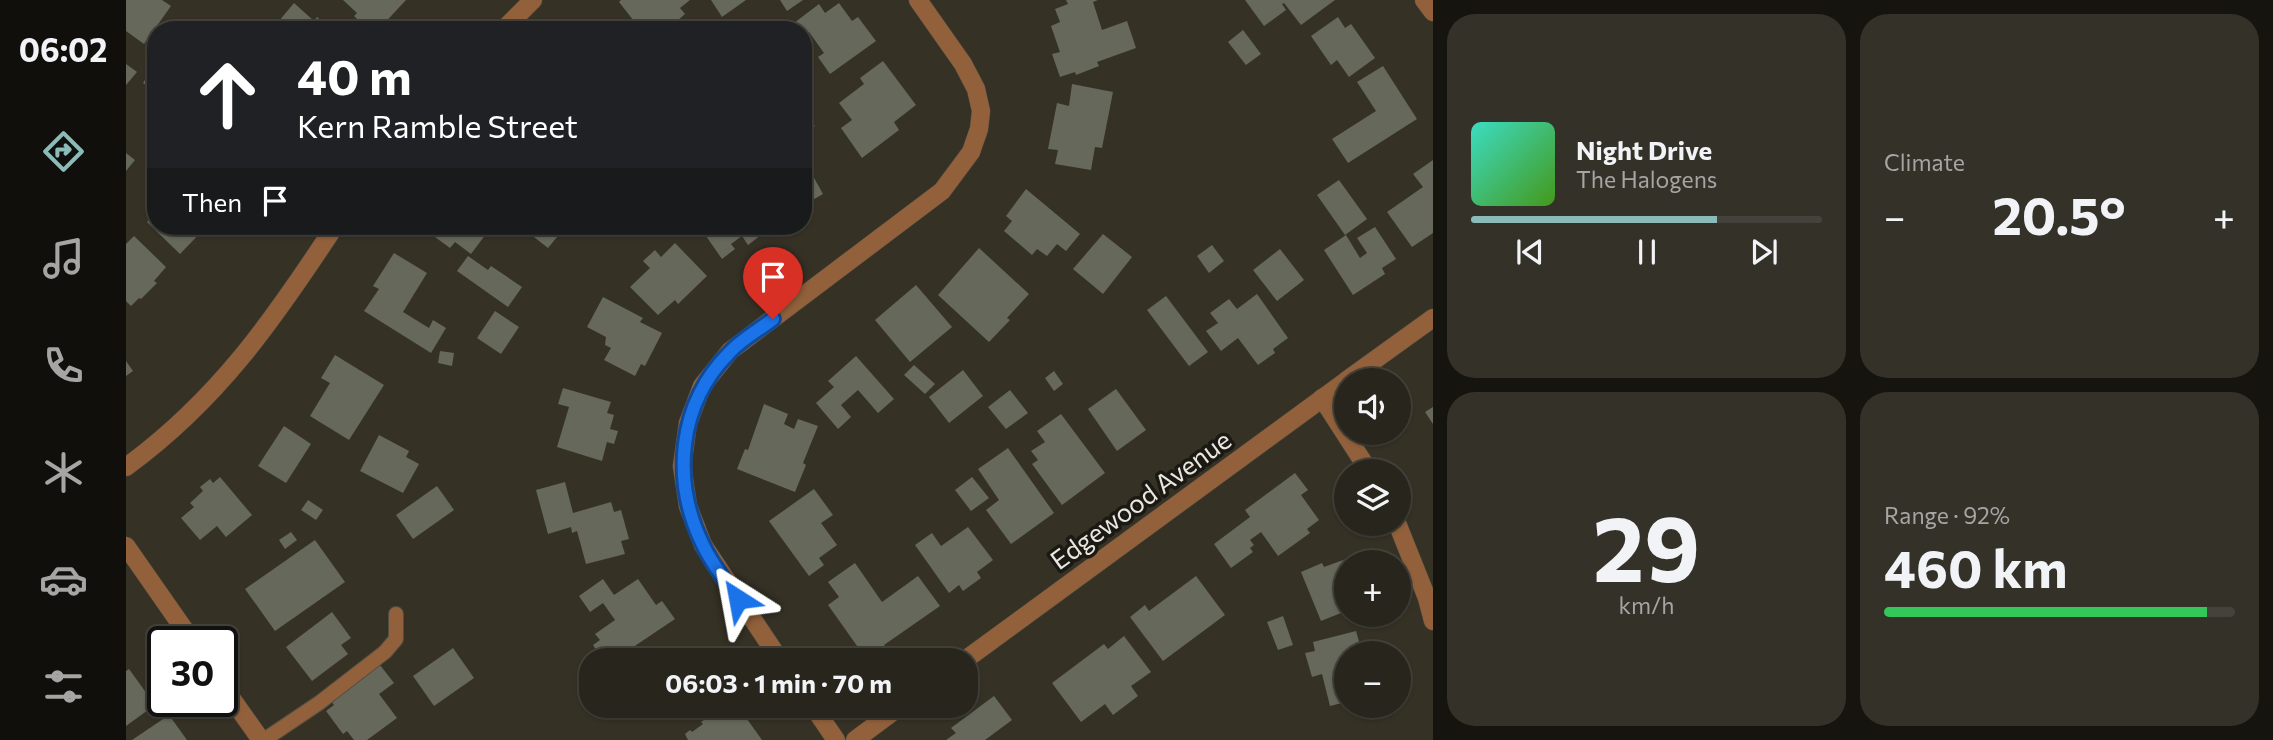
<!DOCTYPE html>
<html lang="en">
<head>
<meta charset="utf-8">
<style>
  body { margin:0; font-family:Commissioner,sans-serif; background:#343129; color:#f1f3f6; height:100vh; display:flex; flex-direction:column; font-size:26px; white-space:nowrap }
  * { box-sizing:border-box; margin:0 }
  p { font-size:23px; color:#a5a5a3 }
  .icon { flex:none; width:38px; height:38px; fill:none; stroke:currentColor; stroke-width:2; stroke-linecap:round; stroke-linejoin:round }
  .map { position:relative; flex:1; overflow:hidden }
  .drawer { display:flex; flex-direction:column; gap:14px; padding:14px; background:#16140f; width:840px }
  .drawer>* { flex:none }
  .hud { position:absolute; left:21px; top:21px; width:665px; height:214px; border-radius:28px; box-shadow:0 2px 5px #0004,0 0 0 2px #44423b; background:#202124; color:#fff; overflow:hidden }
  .buttons { position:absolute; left:1208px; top:368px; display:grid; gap:14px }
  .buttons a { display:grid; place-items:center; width:77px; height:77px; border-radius:50%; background:#28251c; box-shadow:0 2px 5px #0004,0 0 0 2px #44423b; font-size:35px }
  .speed { position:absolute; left:21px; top:626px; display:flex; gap:14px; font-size:35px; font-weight:700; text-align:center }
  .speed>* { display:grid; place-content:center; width:91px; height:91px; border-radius:50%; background:#28251c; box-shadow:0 2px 5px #0004,0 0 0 2px #44423b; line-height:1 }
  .speed .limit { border:4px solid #111; border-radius:10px; background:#fff; color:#111 }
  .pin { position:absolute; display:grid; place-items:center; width:60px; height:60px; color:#fff; margin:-72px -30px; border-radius:50% 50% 50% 0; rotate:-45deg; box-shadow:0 0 7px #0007 }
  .pin .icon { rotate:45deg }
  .me { position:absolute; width:77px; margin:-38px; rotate:326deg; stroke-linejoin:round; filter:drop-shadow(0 0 5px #0008) }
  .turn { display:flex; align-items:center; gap:24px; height:147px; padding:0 35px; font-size:32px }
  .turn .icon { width:91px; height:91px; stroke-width:2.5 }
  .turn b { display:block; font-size:49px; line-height:60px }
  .then { display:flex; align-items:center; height:66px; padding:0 35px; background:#0003; gap:14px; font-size:26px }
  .big { font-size:52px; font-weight:700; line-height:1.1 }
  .drawer .card { flex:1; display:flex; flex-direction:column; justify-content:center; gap:10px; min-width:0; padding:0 24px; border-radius:28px; background:#343129 }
  .drawer .dial { align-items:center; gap:0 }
  .dial b { font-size:91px; line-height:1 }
  .song { display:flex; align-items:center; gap:21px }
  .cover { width:84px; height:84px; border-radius:10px; background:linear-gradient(135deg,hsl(170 70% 55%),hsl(100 70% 35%)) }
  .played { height:7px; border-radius:4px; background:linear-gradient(90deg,#8bbbb9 70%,#44423b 70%) }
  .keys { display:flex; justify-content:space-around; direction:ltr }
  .heat { display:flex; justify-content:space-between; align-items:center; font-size:38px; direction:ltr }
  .charge { height:10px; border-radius:5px; background:linear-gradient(90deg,#34c759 92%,#44423b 0) }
  .drawer .tiles { flex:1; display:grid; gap:14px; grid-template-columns:repeat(2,1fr) }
  .trip { position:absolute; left:453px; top:648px; width:399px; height:70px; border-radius:28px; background:#28251c; box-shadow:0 2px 5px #0004,0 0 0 2px #44423b; font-weight:700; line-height:70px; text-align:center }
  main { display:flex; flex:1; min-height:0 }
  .tabs { display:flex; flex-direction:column; width:126px; justify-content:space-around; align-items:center; background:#100f0b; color:#a5a5a3 }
  .tabs .icon { width:49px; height:49px }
  .tabs .on { color:#8bbbb9 }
  .tabs b { font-size:32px; color:#f1f3f6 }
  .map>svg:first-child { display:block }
  .building { fill:#65685b }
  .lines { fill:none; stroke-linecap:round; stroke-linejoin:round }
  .service-casing { stroke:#534e43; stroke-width:16 }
  .minor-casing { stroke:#534e43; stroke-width:19 }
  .tertiary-casing { stroke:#534e43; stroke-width:19 }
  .service { stroke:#92613b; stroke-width:14 }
  .minor { stroke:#92613b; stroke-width:18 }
  .tertiary { stroke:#92613b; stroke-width:18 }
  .route-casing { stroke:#114b97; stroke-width:18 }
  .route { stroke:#1a73e8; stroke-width:12 }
  .labels { text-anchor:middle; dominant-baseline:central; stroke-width:7; stroke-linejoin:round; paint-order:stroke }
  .street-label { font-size:26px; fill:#eae7e0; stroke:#1b1914 }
</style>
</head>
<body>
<main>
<nav class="tabs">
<b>06:02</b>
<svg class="icon on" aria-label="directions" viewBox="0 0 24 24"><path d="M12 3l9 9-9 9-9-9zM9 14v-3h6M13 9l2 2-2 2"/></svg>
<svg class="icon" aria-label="music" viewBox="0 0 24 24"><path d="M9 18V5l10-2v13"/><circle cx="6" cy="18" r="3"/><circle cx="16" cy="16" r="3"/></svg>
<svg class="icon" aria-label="phone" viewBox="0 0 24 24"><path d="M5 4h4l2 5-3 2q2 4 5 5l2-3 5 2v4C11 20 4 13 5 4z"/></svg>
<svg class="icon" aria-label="climate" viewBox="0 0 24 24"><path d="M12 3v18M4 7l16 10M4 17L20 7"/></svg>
<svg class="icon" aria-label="car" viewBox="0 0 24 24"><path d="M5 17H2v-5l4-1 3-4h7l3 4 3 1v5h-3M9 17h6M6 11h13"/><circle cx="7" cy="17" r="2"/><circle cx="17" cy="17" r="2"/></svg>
<svg class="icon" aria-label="filters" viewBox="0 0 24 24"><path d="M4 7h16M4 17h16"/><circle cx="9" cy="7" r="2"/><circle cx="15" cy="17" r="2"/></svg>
</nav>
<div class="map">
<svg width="1307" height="740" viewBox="0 0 1307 740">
  <rect width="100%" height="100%" fill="#363125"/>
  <!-- building -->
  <g class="building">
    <path d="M0,0H36L45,6L18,44L0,31Z"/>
    <path d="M217,0H280L252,30H243L228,16L231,13Z"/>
    <path d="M495,0H564L554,8L559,14L551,21L559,30H515L493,2Z"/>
    <path d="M585,0H620L596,17Z"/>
    <path d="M654,0H677L661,11Z"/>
    <path d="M940,0H972L967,2L976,30L1001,21L1010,48L971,62L973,66L950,75L949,72L934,77L926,54L934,52L925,26L934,22L929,9L942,4Z"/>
    <path d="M1119,0H1209L1175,25L1158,3L1156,4L1160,10L1138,26Z"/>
    <path d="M168,3L188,21L191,17L205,30H151L148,27Z"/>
    <path d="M713,3L726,21L732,17L750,41L704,74L692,57L698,53L683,32L677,37V30H673L668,23L693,4L699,13Z"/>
    <path d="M1212,17L1219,28L1225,24L1249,58L1223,77L1211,60L1205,65L1185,36Z"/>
    <path d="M1117,30L1135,54L1120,65L1102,42Z"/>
    <path d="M30,34V52L21,45Z"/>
    <path d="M757,61L790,105L768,122L773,130L736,158L715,128L726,120L713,103L738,84L734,78Z"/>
    <path d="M0,64L11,72L0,85Z"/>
    <path d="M1257,66L1291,119L1222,163L1206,139L1250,111L1231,82Z"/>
    <path d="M24,72L30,76V92L17,83Z"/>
    <path d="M946,84L987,92L976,148L969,147L965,170L929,164L932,150L922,149L931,103L943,106Z"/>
    <path d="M680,117L689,126L679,135L677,119Z"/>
    <path d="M0,153L9,160L0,171Z"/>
    <path d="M677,158L697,194L678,205L677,203Z"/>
    <path d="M1307,160V233L1286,247L1261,212L1297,187L1287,174Z"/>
    <path d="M1213,180L1241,219L1219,235L1191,195Z"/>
    <path d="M900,189L954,234L940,251L931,244L921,256L911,249L906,255L878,231L886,221L880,216Z"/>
    <path d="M30,212V226H81L54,254L21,222Z"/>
    <path d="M294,226H366L345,254L329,242L324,248Z"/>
    <path d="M394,226H429L436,231L422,248Z"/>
    <path d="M573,226H642L644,228L622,245L616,236L605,244L609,249L596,259Z"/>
    <path d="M1249,227L1270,259L1256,268L1259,274L1227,295L1198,250L1220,235L1234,258L1241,253L1231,238Z"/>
    <path d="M977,234L1006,257L977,294L947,269Z"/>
    <path d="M8,236L40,267L28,281L31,283L15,299L13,298L5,306L0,301V244Z"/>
    <path d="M549,243L581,276L552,304L549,300L532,315L504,287L524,268L517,261L529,250L535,257Z"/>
    <path d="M1086,245L1098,261L1083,273L1071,256Z"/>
    <path d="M853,248L903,294L881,318L884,320L863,342L812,295Z"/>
    <path d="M1154,249L1178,280L1151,301L1127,270Z"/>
    <path d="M268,253L301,273L277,312L303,328L307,320L320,328L305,353L238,311L253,289L247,286Z"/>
    <path d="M342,256L362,270L365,266L396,287L382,307L331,271Z"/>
    <path d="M790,285L826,327L784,362L749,320Z"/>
    <path d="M1131,294L1162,338L1147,349L1149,353L1132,365L1112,338L1095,351L1080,331L1092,323L1084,313L1103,299L1111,309Z"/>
    <path d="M1040,296L1082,352L1063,366L1021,310Z"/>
    <path d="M477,297L517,318L514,322L536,333L519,366L515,364L509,376L478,360L485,348L479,345L480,337L461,327Z"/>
    <path d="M369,311L393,327L375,354L351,338Z"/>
    <path d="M314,351L328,353L326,366L312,363Z"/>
    <path d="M209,355L258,385L223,440L184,416L204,383L195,378Z"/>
    <path d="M730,356L768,399L752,413L732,390L715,405L725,417L712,429L690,403L708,387L702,381Z"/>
    <path d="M0,361L7,371L0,376Z"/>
    <path d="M788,365L809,384L799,394L778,375Z"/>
    <path d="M837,370L857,396L823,423L803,397Z"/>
    <path d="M928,371L937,384L928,391L919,378Z"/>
    <path d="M437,388L485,402L481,413L488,415L484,429L492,431L488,444L481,442L476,461L431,447L443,407L432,404Z"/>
    <path d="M990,389L1020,430L991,451L962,409Z"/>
    <path d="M884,390L902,413L880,429L862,407Z"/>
    <path d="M638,404L662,414L658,424L668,429L672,419L692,426L677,463L680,465L669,492L611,469L619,449L622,450Z"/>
    <path d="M1307,407V424L1299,412Z"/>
    <path d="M935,414L979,473L936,505L906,464L912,460L905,451L919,442L911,431Z"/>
    <path d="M158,426L185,444L160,483L132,466Z"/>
    <path d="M253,435L283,451L280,457L293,464L277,493L234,471Z"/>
    <path d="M882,448L928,513L885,544L860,510L873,500L852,469Z"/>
    <path d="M1169,473L1182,490L1175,495L1193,520L1181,529L1184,533L1152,556L1135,532L1124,540L1128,545L1124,548L1127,552L1105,568L1088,544L1124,517L1119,510Z"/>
    <path d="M94,477L126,515L100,537L91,526L74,540L55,518L68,507L64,503L77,491L74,487L84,479L87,483Z"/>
    <path d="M846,477L863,498L845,511L829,490Z"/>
    <path d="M439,482L447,513L485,502L488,512L495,510L503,539L495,541L499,554L460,564L451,531L446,533L445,527L422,534L410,490Z"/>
    <path d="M311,486L328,510L287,539L270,515Z"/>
    <path d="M688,489L707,515L695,523L711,545L693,558L698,565L683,576L643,521Z"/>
    <path d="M182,500L197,510L190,520L175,510Z"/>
    <path d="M842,527L867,560L851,572L855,578L837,591L833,585L823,593L789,545L806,533L815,546Z"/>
    <path d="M165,532L171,540L159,549L153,540Z"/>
    <path d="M189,540L219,582L149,631L119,589Z"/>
    <path d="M1220,559V611L1195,621L1175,572L1196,563L1198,567Z"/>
    <path d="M729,563L756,602L792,576L814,606L758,645L762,650L748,660H741L702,605L713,597L702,582Z"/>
    <path d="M1070,576L1099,615L1037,661L1004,617L1019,605L1023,611Z"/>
    <path d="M477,579L488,595L512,579L530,605L536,601L549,619L488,660H477L467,645L474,640L469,634L489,620L477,603L464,612L453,596Z"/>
    <path d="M206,612L225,638L215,645L222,654L186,681L160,647Z"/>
    <path d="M1157,616L1167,645L1152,650L1141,622Z"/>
    <path d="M1230,631L1234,645L1242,643L1245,653H1220V702L1204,706L1196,674L1186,677L1179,653L1189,651L1187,642Z"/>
    <path d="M998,636L1025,672L1005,686L1012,696L987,715L979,704L955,722L926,683L978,644L982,649Z"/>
    <path d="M327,648L348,678L308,706L287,676Z"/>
    <path d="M542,652L548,660H532Z"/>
    <path d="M254,665L268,683L253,694L271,718L241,740H228L221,731L217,734L200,711L208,705L205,701Z"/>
    <path d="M3,669L29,705L0,726V671Z"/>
    <path d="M868,696L886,720L859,740H820L830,733L825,728Z"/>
    <path d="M521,705H567L551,719L541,707L530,716Z"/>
    <path d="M599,705H611L636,740H562L559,734L564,730L566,732L577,724L575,722Z"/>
    <path d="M43,715L61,740H6Z"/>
  </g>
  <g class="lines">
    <!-- service casing -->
    <g class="service-casing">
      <path id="service" d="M138,740L193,703L259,652L270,639V614"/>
    </g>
    <!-- minor casing -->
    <g class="minor-casing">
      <g id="minor">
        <path d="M377,30L407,0"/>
        <path d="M1221,380L1307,318"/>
        <path d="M1196,398L1243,471"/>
        <path d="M0,467C92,400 148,319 209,226"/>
        <path d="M1271,523L1301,598L1307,621"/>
        <path d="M0,546L67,642"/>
        <path d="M654,660L577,545L562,506L556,466L562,423L576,386L604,351L816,191L845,152L853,129L855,111L850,89L837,64L792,0"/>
        <path d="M839,660L1220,381"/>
        <path d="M96,685L135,740"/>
        <path d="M686,705L710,740"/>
        <path d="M729,740L776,705"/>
      </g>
    </g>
    <!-- tertiary casing -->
    <g class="tertiary-casing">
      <path id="tertiary" d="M1298,0L1307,12"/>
    </g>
    <!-- service -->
    <use href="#service" class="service"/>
    <!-- minor -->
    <use href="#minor" class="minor"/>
    <!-- tertiary -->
    <use href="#tertiary" class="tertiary"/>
  </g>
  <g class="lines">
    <!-- route casing -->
    <g class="route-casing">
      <path id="route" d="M612,599C600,582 586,564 577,545C545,480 552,404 604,352C616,339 633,330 647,319"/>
    </g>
    <!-- route -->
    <use href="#route" class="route"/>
  </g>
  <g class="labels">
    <!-- street labels -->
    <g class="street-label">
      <text transform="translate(1014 499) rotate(-36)">Edgewood Avenue</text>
    </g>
  </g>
</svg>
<div class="buttons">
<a><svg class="icon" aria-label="sound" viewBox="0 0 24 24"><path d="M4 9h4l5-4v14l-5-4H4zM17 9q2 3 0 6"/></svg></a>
<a><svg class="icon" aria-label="layers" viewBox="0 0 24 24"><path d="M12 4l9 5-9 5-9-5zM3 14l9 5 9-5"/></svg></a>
<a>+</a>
<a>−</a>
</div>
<div class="speed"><div class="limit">30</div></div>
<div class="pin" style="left:647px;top:319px;background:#d93025"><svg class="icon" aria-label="arrive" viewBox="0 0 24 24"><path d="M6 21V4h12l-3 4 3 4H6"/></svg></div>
<svg class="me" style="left:612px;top:599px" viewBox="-20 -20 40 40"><path d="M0-17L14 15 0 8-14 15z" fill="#1a73e8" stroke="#fff" stroke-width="4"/></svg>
<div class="trip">06:03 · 1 min · 70 m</div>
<div class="hud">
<div class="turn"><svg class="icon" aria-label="ahead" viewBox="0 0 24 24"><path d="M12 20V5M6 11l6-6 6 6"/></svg><div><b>40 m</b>Kern Ramble Street</div></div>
<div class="then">Then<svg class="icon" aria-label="arrive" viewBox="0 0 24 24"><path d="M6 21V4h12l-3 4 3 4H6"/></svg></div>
</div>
</div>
<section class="drawer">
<div class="tiles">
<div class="card">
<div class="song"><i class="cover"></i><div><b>Night Drive</b><p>The Halogens</p></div></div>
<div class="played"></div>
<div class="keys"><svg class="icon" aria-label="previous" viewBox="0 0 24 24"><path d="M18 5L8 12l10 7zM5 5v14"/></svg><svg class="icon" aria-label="pause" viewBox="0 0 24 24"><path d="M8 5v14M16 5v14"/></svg><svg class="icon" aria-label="next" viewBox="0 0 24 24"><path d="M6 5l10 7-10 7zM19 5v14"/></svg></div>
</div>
<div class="card"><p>Climate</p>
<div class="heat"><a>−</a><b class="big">20.5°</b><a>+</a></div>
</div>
<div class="card dial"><b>29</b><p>km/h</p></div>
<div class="card"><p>Range · 92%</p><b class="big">460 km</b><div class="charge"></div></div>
</div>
</section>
</main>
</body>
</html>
